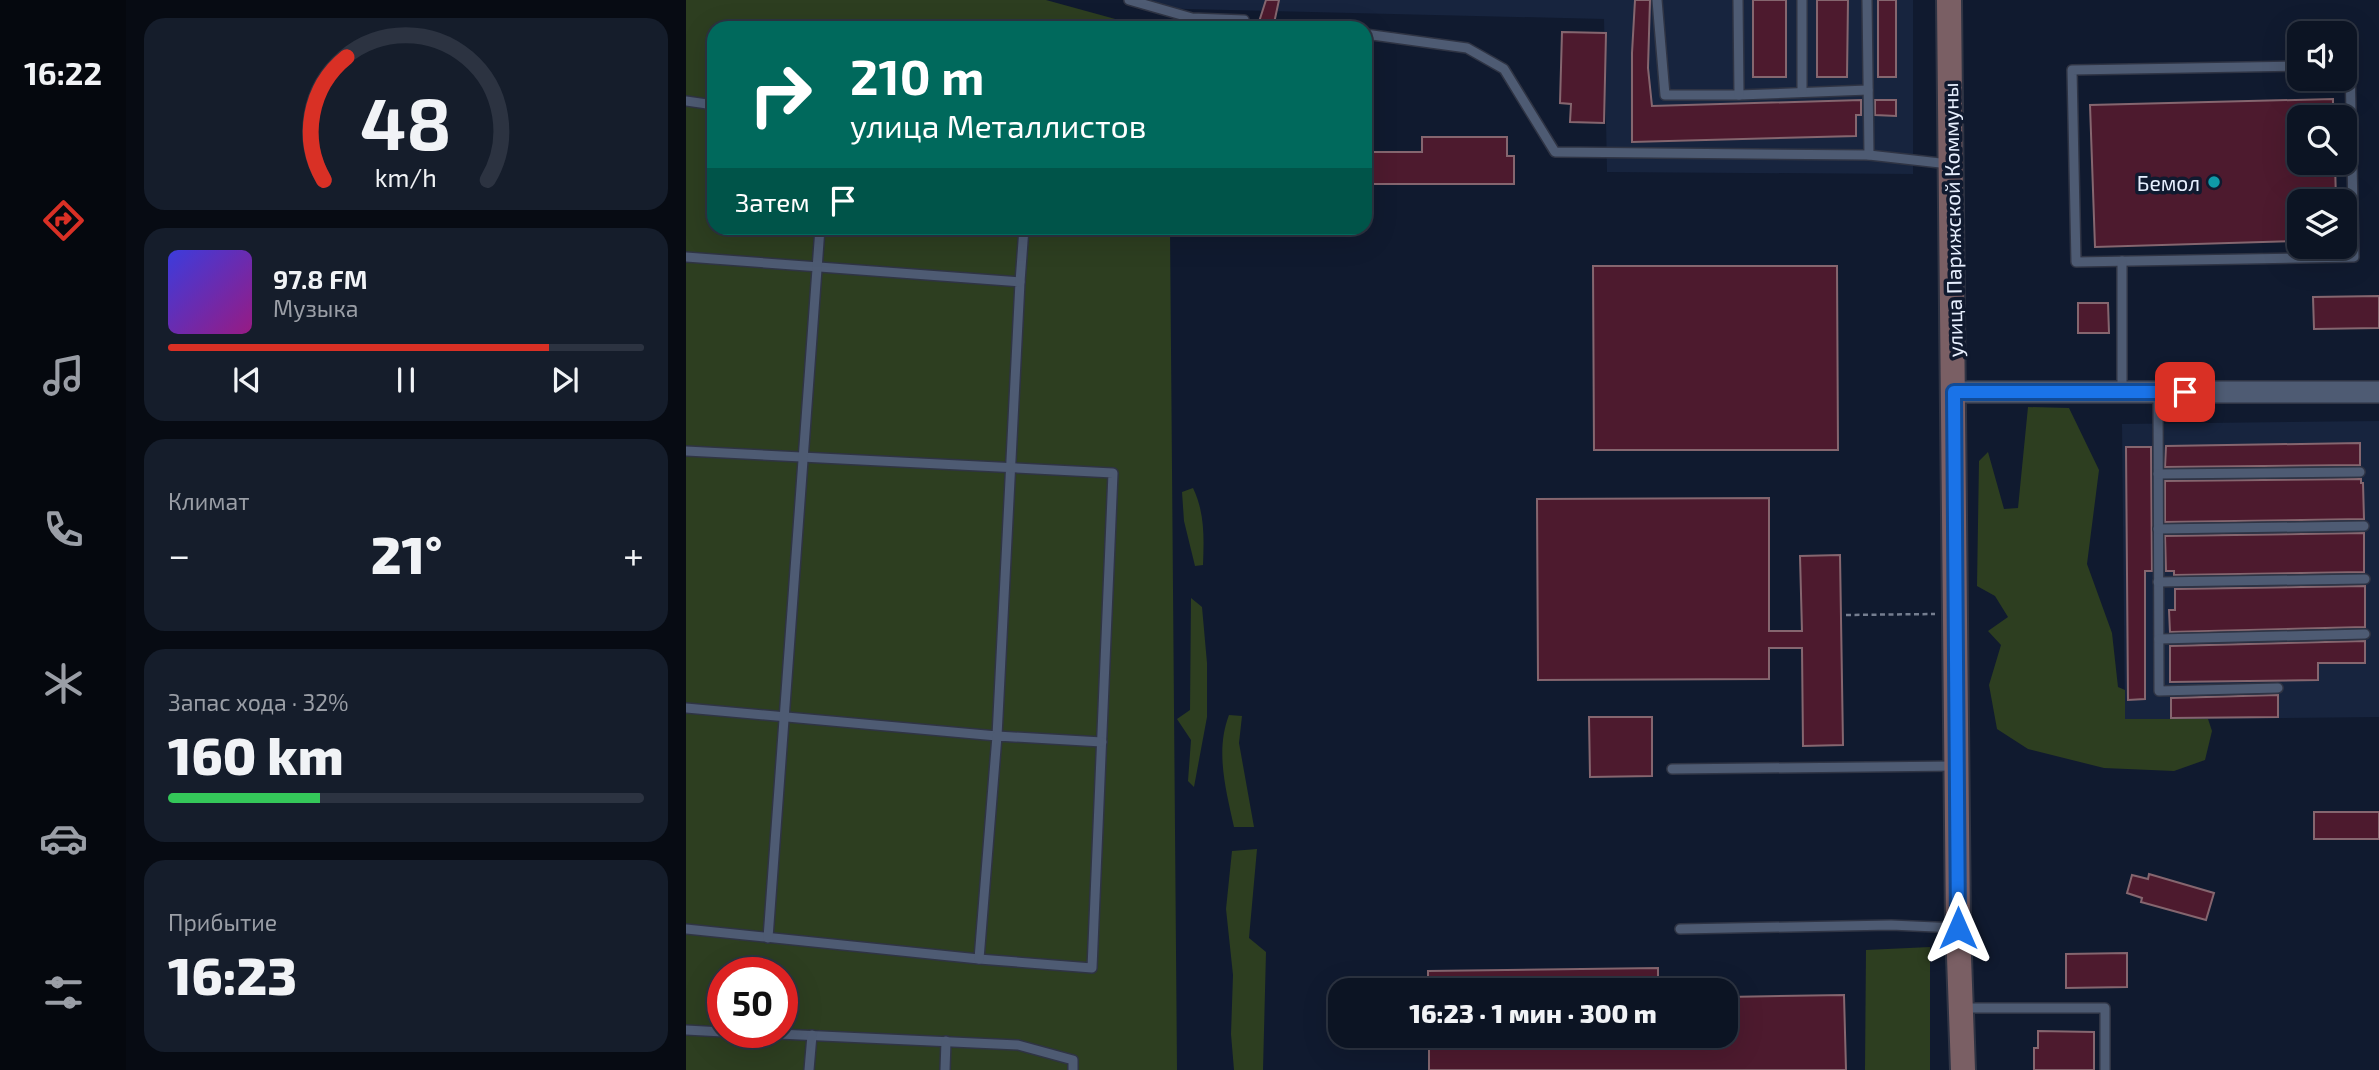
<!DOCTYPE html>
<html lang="ru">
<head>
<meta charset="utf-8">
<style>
  body { margin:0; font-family:"Exo 2",sans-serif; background:#151d2b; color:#f1f3f6; height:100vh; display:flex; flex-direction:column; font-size:26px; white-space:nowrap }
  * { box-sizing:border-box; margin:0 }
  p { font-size:23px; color:#9a9ea6 }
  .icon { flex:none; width:38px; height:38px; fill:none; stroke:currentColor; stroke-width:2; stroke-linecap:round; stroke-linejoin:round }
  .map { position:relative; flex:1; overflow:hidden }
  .sheet { display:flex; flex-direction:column; gap:18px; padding:18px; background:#070b13; width:560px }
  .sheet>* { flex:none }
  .top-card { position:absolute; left:21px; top:21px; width:665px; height:214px; border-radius:21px; box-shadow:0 7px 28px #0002,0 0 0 2px #2c3341; background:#00695c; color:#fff; overflow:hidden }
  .fabs { position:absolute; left:1601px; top:21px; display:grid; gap:14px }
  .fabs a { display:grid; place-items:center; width:70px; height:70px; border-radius:14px; background:#0c1423; box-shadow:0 7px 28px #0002,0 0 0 2px #2c3341; font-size:35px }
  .speed { position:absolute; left:21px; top:957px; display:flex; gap:14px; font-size:35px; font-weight:700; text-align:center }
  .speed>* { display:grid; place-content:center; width:91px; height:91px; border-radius:50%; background:#0c1423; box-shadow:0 7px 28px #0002,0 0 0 2px #2c3341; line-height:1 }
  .speed .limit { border:10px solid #d22; background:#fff; color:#111 }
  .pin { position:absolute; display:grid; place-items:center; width:60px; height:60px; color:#fff; margin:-30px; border-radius:14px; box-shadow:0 4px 10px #0006 }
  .me { position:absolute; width:77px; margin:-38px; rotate:0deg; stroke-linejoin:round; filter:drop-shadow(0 0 5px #0008) }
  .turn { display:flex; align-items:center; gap:24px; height:147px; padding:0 28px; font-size:32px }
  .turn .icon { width:91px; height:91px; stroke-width:2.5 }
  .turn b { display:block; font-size:49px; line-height:60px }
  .then { display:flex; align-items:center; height:66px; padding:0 28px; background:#0003; gap:14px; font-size:26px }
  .big { font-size:52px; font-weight:800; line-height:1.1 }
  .sheet .card { flex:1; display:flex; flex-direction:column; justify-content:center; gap:10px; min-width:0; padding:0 24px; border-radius:21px; background:#151d2b }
  .sheet .dial { align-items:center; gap:0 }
  .dial svg { height:182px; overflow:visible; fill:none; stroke:#2c3341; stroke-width:7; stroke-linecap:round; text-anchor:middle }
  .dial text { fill:#f1f3f6; stroke:none }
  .song { display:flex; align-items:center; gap:21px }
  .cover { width:84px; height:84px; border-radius:10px; background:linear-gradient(135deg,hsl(240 70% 55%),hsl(310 70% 35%)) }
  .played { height:7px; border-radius:4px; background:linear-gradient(90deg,#d93025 80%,#2c3341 80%) }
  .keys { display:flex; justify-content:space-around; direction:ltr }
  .heat { display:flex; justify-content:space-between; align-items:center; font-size:38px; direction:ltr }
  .charge { height:10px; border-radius:5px; background:linear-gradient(90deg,#34c759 32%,#2c3341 0) }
  .trip { position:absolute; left:642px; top:978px; width:410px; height:70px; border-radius:21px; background:#0c1423; box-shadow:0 7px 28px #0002,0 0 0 2px #2c3341; font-weight:800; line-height:70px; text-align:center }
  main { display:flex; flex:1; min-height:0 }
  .tab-bar { display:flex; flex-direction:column; width:126px; justify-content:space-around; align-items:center; background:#05080e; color:#9a9ea6 }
  .tab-bar .icon { width:49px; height:49px }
  .tab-bar .current { color:#d93025 }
  .tab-bar b { font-size:32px; color:#f1f3f6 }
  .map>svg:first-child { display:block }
  .built { fill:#17243e }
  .green { fill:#2d3e20; fill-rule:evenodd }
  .building { fill:#4d1a2e; stroke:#85666f; stroke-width:2 }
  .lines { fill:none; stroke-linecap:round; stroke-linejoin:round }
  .service-casing { stroke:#2f3444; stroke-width:12 }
  .tertiary-casing { stroke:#2f3444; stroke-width:24 }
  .secondary-casing { stroke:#2f3444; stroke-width:28 }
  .path { stroke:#757e90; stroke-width:2.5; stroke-dasharray:5 3.5; stroke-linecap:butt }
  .service { stroke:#4e5b73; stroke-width:9 }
  .tertiary { stroke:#4e5b73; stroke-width:21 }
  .secondary { stroke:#7a5f64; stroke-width:24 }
  .route-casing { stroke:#114b97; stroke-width:18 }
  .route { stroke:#1a73e8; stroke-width:12 }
  .culture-dot { fill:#0f9aa8; stroke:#101a2f; stroke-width:2.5 }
  .labels { text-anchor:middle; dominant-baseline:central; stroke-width:7; stroke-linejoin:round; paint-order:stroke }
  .poi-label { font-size:21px; fill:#e7effe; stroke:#101a2f; text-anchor:end }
  .street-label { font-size:21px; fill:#e7effe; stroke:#101a2f }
</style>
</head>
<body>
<main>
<nav class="tab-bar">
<b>16:22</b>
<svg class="icon current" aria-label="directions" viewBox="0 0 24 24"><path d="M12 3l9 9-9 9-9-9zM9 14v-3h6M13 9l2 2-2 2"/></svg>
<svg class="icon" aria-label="music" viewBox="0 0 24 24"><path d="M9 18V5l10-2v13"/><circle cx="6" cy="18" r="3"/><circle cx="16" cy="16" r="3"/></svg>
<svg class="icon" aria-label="phone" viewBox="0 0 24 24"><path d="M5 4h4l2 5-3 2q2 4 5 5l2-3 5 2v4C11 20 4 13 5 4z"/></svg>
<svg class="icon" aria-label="climate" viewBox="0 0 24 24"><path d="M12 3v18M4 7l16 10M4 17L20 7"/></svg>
<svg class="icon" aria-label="car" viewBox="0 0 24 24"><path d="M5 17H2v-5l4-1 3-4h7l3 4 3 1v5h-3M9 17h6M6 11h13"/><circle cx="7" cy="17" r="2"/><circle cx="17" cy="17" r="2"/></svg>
<svg class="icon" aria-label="filters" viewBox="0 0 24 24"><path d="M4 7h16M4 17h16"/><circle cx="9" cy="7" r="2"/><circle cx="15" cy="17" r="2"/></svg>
</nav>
<section class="sheet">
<div class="card dial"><svg viewBox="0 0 100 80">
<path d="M14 69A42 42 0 1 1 86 69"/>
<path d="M14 69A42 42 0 0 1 24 15" stroke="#d93025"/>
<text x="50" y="56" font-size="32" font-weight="700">48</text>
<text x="50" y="72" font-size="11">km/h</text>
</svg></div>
<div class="card">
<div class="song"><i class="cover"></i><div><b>97.8 FM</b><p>Музыка</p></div></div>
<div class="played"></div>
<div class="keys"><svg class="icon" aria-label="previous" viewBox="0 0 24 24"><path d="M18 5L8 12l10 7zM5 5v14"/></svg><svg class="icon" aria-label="pause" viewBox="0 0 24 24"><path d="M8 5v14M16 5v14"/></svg><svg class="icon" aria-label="next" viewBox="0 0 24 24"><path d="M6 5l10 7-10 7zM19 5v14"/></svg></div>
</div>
<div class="card"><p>Климат</p>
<div class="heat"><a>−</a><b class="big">21°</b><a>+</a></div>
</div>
<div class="card"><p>Запас хода · 32%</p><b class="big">160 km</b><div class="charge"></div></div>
<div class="card"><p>Прибытие</p><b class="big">16:23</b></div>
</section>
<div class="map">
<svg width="1693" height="1070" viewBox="0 0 1693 1070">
  <rect width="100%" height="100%" fill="#101a2f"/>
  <!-- built -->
  <g class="built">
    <path d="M458,0H1227V174L921,172L918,19L458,8Z"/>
    <path d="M1693,421V717L1439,720L1436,424Z"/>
  </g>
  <!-- green -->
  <g class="green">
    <path d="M0,0H360L462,28H28V228H484L491,1070H0ZM37,973H96V1032H37Z"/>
    <path d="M1342,407L1383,408L1413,470L1401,564L1426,633L1432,687L1439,690V719H1522L1526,731L1519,760L1488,771L1418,768L1342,749L1311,729L1303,685L1315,645L1302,631L1322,617L1309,596L1291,586L1293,461L1302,452L1318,509L1332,508Z"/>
    <path d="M507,488C519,513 518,538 517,565L509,566L498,521L496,492Z"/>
    <path d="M505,598L516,607L521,663V717L508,787L502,781L505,740L491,719L504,710Z"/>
    <path d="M543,715L556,716L553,743L568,827H548C540,790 529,751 543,715Z"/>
    <path d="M571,849L563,938L580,952L577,1070H548L545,1034L547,975L540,909L546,851Z"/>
    <path d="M1244,947V1070H1179L1180,950Z"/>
  </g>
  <!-- building -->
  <g class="building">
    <path d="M580,0H593L587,28H571Z"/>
    <path d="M949,0H964L962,68L966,106L1175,100V115H1170V136L946,142V53Z"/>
    <rect x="1067" y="0" width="33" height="77"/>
    <path d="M1131,0H1162L1161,77H1131Z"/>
    <rect x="1192" y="0" width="18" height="77"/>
    <path d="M876,32L920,33L918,123L884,122L885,104L874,103Z"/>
    <path d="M1647,99V117H1614V163H1649L1650,201H1614V241L1409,247L1404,105Z"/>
    <path d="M1189,100H1210V116L1189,115Z"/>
    <path d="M736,137H821V156H828V184H679V152H736Z"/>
    <path d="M907,266H1151L1152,450H908Z"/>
    <path d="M1693,296V328L1628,329L1627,297Z"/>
    <path d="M1392,303H1422L1423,333H1392Z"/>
    <path d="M1674,443V465L1479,467L1480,446Z"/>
    <path d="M1440,447H1465L1466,571H1459V699L1442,700Z"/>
    <path d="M1675,479V483H1677L1678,519L1479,522V481Z"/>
    <path d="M1083,498V631H1116L1114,556L1154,555L1157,745L1117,746L1116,648H1083V679L852,680L851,499Z"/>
    <path d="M1678,533V572L1488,575V571H1480L1479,536Z"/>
    <path d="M1679,586V627L1484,632L1483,610H1489V589Z"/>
    <path d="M1679,641V663H1632V680L1484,682V646Z"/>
    <path d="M1592,695V717L1485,718V698Z"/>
    <path d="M903,717H966V776L904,777Z"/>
    <rect x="1628" y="812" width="65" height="27"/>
    <path d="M1463,874L1528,893L1520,920L1455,902L1456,898L1441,893L1446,875L1462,879Z"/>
    <path d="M1441,953V987L1380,988V954Z"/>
    <path d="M972,968V990H742V971Z"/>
    <path d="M1158,995L1160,1070H743V1036H1040V997Z"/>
    <path d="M1352,1031L1408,1032V1070H1348V1048H1352Z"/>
  </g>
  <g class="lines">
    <!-- service casing -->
    <g class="service-casing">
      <g id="service">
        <path d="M443,0L506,18L558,20V28"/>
        <path d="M971,0L979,95H1053L1182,90"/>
        <path d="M1052,0L1053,95"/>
        <path d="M1116,0V92"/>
        <path d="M1181,0L1183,155"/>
        <path d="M679,34L781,48L818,69L869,152L1183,155L1263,164"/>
        <path d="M1614,66L1386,70L1390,262L1668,257L1664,65H1659"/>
        <path d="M0,101L28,105"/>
        <path d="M0,257L334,282L311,736L0,708"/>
        <path d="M1436,261V391"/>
        <path d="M334,282L338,228"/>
        <path d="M1472,392L1473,691L1592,688"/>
        <path d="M0,451L427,473L406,968L293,959L0,929"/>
        <path d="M1472,474L1674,472"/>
        <path d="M1472,529L1678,526"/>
        <path d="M1472,582L1679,579"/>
        <path d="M1473,639L1679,634"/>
        <path d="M986,769L1270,766"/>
        <path d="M994,929L1205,925L1271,928"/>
        <path d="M82,938L134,228"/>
        <path d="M293,959L311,736L416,742"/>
        <path d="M1276,1008H1419V1070"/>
        <path d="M0,1030L37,1032"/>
        <path d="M51,1032L332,1045L387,1060V1070"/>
        <path d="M123,1070L126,1035"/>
        <path d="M259,1070L260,1041"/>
      </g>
    </g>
    <!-- tertiary casing -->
    <g class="tertiary-casing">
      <path id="tertiary" d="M1267,392H1693"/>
    </g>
    <!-- secondary casing -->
    <g class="secondary-casing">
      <path id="secondary" d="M1263,0L1272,928L1277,1070"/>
    </g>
    <!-- path -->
    <path class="path" d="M1160,615L1249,614"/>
    <!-- service -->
    <use href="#service" class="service"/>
    <!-- tertiary -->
    <use href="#tertiary" class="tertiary"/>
    <!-- secondary -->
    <use href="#secondary" class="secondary"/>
  </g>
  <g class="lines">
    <!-- route casing -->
    <g class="route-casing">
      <path id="route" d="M1272,928L1268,392H1499"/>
    </g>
    <!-- route -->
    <use href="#route" class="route"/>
  </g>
  <!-- markers -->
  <circle class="culture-dot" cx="1528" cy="182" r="7"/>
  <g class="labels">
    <!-- poi labels -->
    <g class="poi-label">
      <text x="1514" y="182">Бемол</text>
    </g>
    <!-- street labels -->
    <g class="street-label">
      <text transform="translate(1266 220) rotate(-91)">улица Парижской Коммуны</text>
    </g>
  </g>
</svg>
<div class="fabs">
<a><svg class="icon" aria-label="sound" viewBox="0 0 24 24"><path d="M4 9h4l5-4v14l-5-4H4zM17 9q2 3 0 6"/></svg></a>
<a><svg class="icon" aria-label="search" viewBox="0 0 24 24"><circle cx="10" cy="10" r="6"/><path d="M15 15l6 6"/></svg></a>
<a><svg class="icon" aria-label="layers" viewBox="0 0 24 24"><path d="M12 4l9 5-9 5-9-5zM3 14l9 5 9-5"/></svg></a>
</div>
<div class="speed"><div class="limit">50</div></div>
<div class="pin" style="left:1499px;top:392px;background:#d93025"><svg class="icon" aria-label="arrive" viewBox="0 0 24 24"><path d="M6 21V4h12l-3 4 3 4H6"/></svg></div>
<svg class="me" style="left:1272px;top:928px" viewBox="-20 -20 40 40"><path d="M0-17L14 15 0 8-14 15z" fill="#1a73e8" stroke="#fff" stroke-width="4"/></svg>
<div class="trip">16:23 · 1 мин · 300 m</div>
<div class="top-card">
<div class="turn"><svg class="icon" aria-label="right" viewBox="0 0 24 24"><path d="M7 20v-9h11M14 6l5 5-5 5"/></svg><div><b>210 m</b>улица Металлистов</div></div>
<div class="then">Затем<svg class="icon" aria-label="arrive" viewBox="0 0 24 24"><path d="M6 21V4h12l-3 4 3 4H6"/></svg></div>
</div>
</div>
</main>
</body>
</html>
